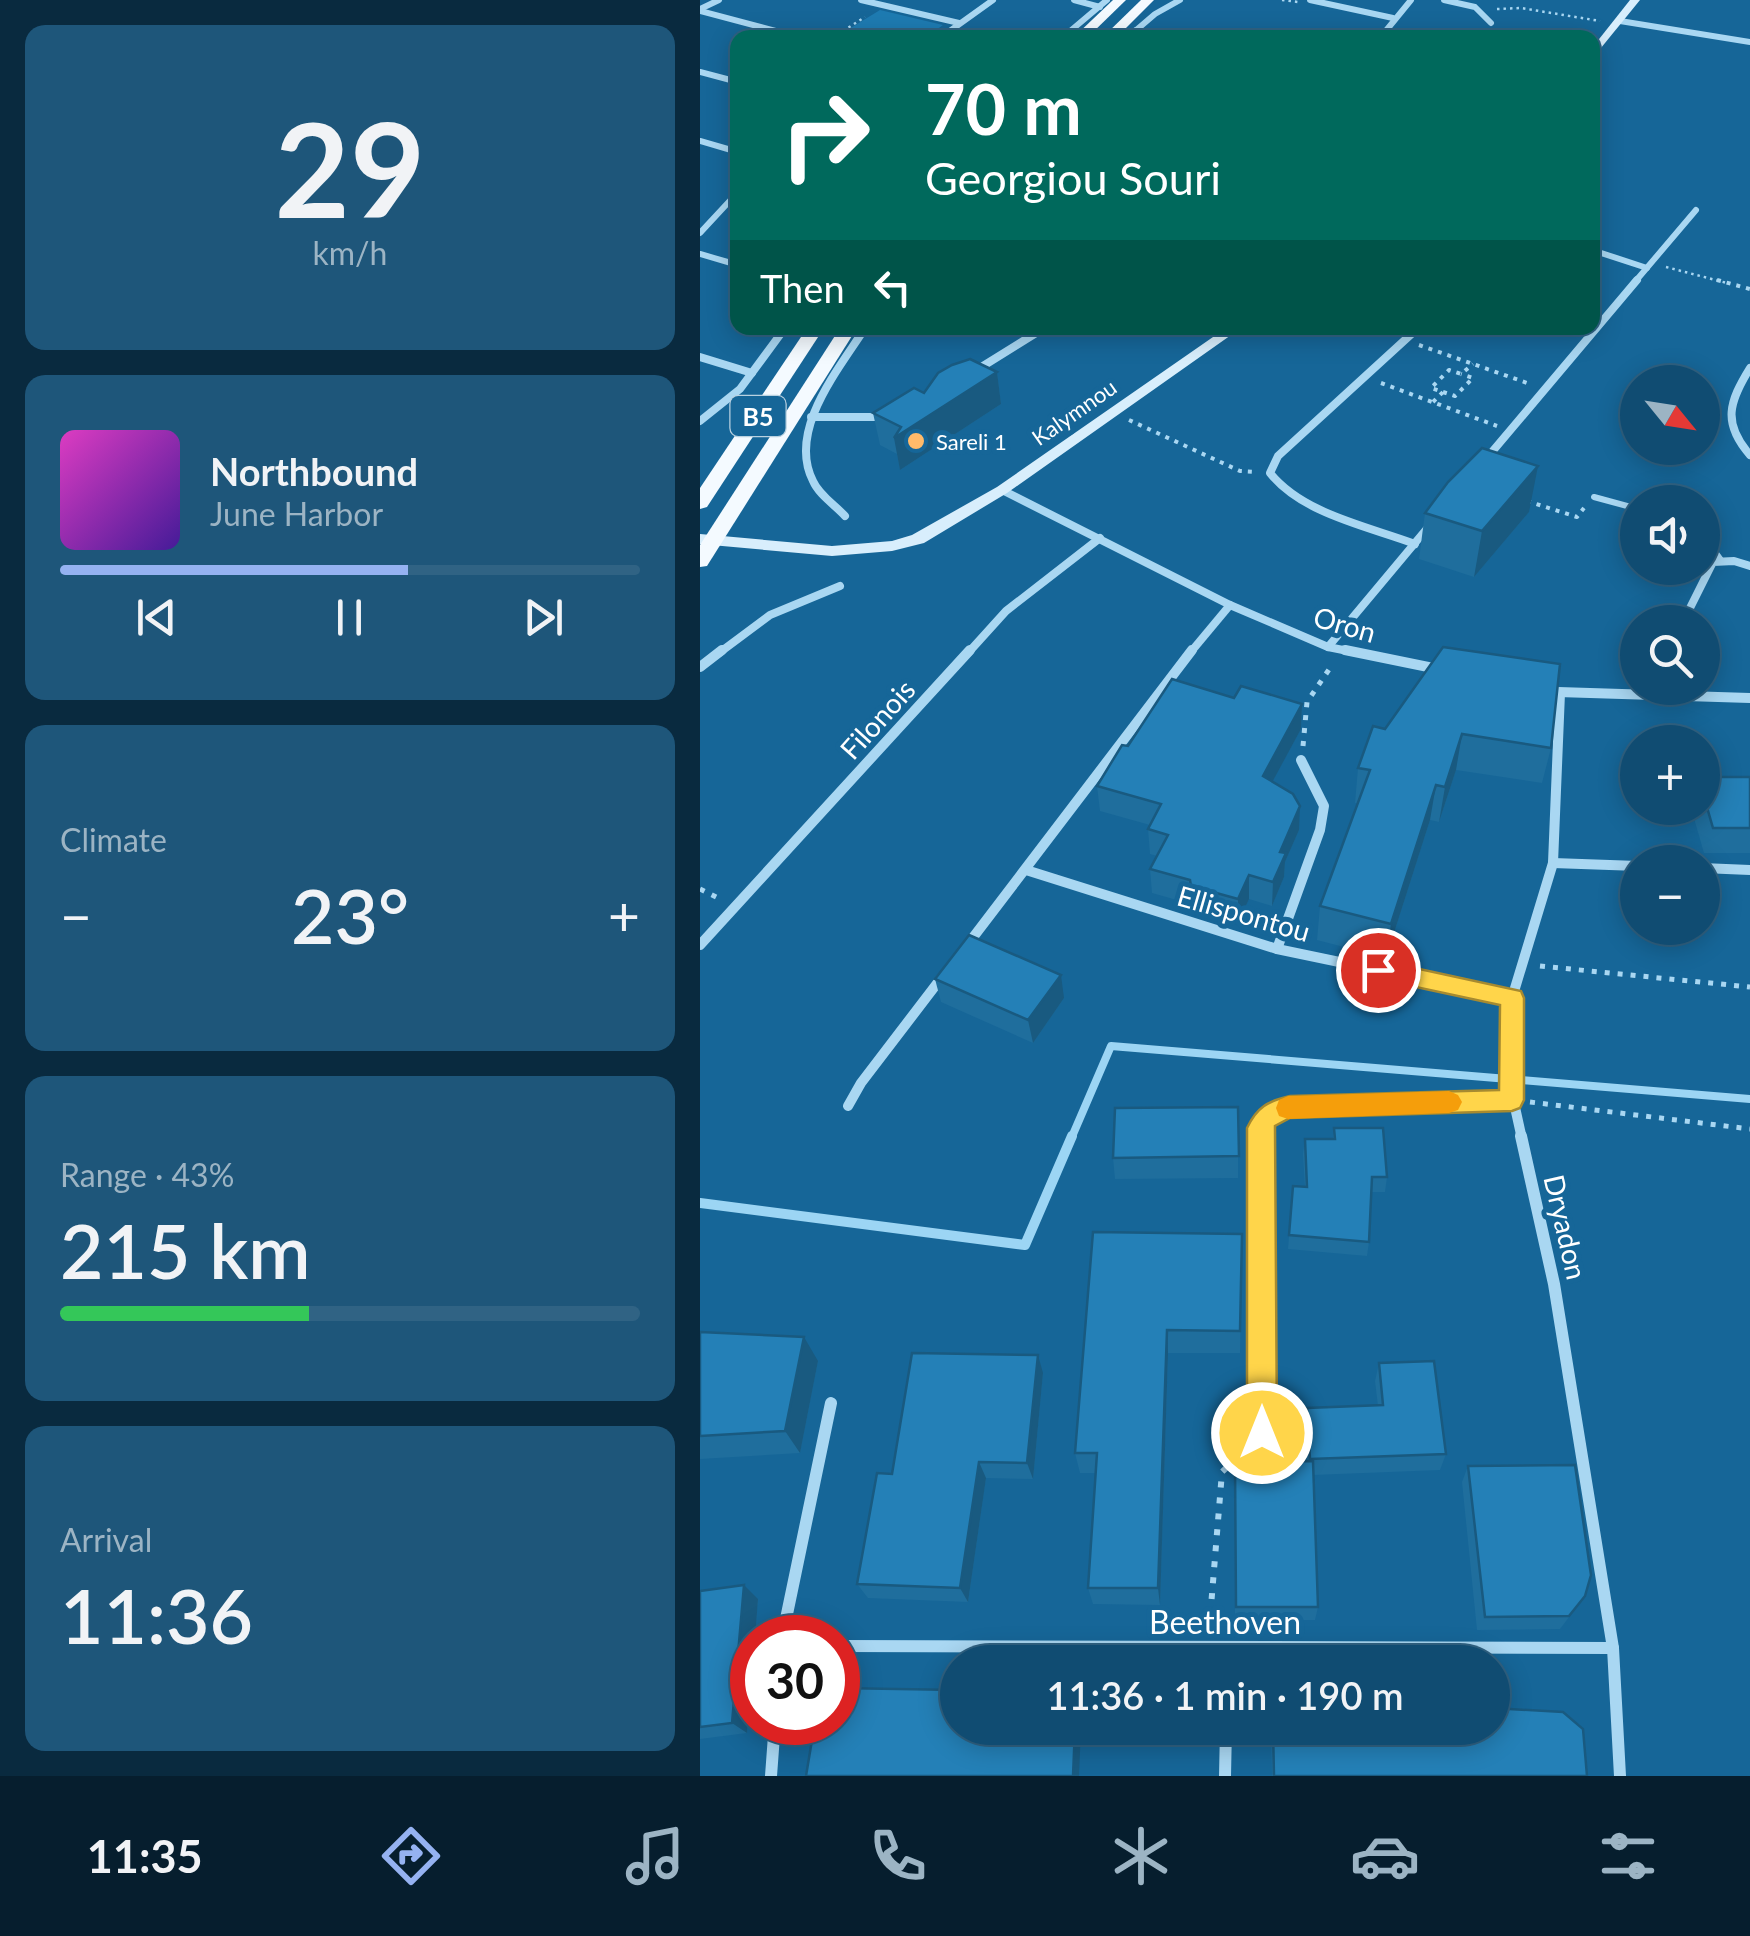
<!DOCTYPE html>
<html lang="en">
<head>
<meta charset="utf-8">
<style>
  body { margin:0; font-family:Lato,sans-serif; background:#1e567a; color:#f1f3f6; height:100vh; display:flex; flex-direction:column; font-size:38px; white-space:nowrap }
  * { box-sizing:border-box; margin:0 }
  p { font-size:32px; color:#9cb4c4 }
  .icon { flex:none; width:55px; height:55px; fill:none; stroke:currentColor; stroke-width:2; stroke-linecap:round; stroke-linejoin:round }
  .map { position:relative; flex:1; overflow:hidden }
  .panel { display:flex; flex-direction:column; gap:25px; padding:25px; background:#092a3f; width:700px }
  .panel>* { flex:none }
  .hud { position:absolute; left:30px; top:30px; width:870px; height:305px; border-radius:20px; box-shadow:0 5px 25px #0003,0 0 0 2px #306384; background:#00695c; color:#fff; overflow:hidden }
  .needle { width:65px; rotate:120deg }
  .tools { position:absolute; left:920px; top:365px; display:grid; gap:20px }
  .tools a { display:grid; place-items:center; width:100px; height:100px; border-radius:50%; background:#104c72; box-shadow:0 5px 25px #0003,0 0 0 2px #306384; font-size:50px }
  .speed { position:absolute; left:30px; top:1615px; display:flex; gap:20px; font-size:50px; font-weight:700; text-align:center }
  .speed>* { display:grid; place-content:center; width:130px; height:130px; border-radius:50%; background:#104c72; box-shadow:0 5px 25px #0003,0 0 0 2px #306384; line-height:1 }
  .speed .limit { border:15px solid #d22; background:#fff; color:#111 }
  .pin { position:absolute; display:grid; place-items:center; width:85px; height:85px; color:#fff; margin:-42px; border:5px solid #fff; border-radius:50%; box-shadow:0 2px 10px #0007 }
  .me { position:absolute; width:110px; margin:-55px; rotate:0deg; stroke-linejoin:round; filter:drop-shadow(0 0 8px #0008) }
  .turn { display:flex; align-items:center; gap:35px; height:210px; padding:0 30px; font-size:45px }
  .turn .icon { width:130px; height:130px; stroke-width:2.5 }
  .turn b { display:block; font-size:70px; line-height:85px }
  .then { display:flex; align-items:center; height:95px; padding:0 30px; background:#0003; gap:20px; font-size:38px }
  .big { font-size:75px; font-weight:600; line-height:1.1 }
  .panel .card { flex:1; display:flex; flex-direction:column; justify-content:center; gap:15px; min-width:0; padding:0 35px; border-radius:20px; background:#1e567a }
  .panel .dial { align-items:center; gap:0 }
  .dial b { font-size:130px; line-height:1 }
  .song { display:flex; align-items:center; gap:30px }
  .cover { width:120px; height:120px; border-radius:15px; background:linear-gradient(135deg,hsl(310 70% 55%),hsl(260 70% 35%)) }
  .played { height:10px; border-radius:5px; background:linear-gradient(90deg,#95b2f1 60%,#306384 60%) }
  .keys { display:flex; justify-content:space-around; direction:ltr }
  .heat { display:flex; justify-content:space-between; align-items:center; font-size:55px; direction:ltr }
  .charge { height:15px; border-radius:8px; background:linear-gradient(90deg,#34c759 43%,#306384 0) }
  .trip { position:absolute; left:240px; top:1645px; width:570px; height:100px; border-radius:50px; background:#104c72; box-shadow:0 5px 25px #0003,0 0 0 2px #306384; font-weight:600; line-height:100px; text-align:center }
  .menu { display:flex; height:160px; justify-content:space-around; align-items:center; background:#061e2e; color:#9cb4c4 }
  .menu .icon { width:70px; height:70px }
  .menu .active { color:#95b2f1 }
  .menu b { font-size:45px; color:#f1f3f6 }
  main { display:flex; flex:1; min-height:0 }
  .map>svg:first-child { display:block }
  .green { fill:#1e7bb2 }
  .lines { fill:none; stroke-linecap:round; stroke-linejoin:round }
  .stream-far1 { stroke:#9cd5f4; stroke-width:8 }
  .stream { stroke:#9cd5f4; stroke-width:10 }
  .path-far3 { stroke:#a9d7f2; stroke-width:2.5; stroke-dasharray:2.5 4; stroke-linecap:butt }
  .path-far2 { stroke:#a9d7f2; stroke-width:4; stroke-dasharray:4 6; stroke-linecap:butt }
  .path-far1 { stroke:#a9d7f2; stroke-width:5; stroke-dasharray:5 8; stroke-linecap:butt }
  .path { stroke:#a9d7f2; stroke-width:6; stroke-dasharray:6 10; stroke-linecap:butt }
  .lane { stroke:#a9d7f2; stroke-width:6 }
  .street-far3 { stroke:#a9d7f2; stroke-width:6 }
  .street-far2 { stroke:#a9d7f2; stroke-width:8 }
  .street-far1 { stroke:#a9d7f2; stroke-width:10 }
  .street { stroke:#a9d7f2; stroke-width:12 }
  .secondary { fill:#d8eefc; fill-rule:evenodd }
  .primary { fill:#f4faff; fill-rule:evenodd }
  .wall { fill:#1f6e9d }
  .shaded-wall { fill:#195a80 }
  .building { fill:#2480b7; stroke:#195a80; stroke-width:2.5 }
  .route { fill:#ffd54a; stroke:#a68a30; stroke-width:2.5 }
  .slow { fill:#f59e0b }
  .poi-dot { fill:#ffba6a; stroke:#166698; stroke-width:4 }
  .labels { text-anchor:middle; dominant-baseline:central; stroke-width:10; stroke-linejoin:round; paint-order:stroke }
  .far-street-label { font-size:22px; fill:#fff; stroke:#166698 }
  .far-poi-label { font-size:22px; fill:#fff; stroke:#166698; text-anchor:start }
  .shield { fill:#166698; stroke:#b9d1e0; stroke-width:2.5 }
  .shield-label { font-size:25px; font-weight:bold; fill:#fff }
  .street-label { font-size:28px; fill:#fff; stroke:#166698 }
  .near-street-label { font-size:32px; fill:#fff; stroke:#166698 }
</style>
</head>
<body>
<main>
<section class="panel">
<div class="card dial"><b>29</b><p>km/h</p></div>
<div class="card">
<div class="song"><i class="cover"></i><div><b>Northbound</b><p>June Harbor</p></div></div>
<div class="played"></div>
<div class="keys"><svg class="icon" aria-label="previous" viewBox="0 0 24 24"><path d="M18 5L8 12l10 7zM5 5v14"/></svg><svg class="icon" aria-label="pause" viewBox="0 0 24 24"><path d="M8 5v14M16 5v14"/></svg><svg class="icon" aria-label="next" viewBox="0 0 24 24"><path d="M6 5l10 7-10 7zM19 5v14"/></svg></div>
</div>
<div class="card"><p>Climate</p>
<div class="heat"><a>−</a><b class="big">23°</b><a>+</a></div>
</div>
<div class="card"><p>Range · 43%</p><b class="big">215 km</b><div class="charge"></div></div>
<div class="card"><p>Arrival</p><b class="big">11:36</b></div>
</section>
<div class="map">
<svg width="1050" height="1776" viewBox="0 0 1050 1776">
  <rect width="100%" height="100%" fill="#166698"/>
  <!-- green -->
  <path class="green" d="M180,10L243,25L226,37H136Z"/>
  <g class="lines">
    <!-- stream-far1 -->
    <path class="stream-far1" d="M371,1139L411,1046L1050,1099"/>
    <!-- stream -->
    <path class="stream" d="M0,1203L325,1245L372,1136"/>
    <!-- path-far3 -->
    <g class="path-far3">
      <path d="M582,0L598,2"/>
      <path d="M797,9L821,8L900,21"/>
      <path d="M132,38L165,17"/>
      <path d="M966,267L1027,283"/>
    </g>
    <!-- path-far2 -->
    <g class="path-far2">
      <path d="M1017,280L1050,289"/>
      <path d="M719,345L830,384"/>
      <path d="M681,383L797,426"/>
      <path d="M743,392L755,396L773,378L761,374"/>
      <path d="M733,402L743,392L731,388L749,370L761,374L773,364"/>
      <path d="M429,420L540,471L557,472"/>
      <path d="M827,501L877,517L884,508"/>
    </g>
    <!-- path-far1 -->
    <g class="path-far1">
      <path d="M603,746L607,702L632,665"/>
      <path d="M0,889L20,899"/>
      <path d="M840,966L1050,987"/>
      <path d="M830,1102L1050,1129"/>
    </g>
    <!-- path -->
    <path class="path" d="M509,1631L522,1472L550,1445"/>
    <!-- lane -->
    <g class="lane">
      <path d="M894,497L938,509"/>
      <path d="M1002,534L1021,560"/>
    </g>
    <!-- street-far3 -->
    <g class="street-far3">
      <path d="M161,0L259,23"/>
      <path d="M374,0L400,7"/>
      <path d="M610,0L693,18"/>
      <path d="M744,0L775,7L791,23"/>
      <path d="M0,9L19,0"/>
      <path d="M0,11L102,38"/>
      <path d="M920,21L1050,42"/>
      <path d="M436,30L492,38"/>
      <path d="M240,38L293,0"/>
      <path d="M362,38L407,0"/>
      <path d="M427,38L455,14L480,0"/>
      <path d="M680,38L711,0"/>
      <path d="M0,72L38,82"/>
      <path d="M0,141L38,152"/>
      <path d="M0,233L38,192"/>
      <path d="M892,250L947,268"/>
      <path d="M0,254L38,265"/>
      <path d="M934,283L996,210"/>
    </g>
    <!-- street-far2 -->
    <g class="street-far2">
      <path d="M0,357L52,373"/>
      <path d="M1050,368C1029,402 1022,423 1050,455"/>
      <path d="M275,371L344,328"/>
      <path d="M111,417H185"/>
      <path d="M0,421L40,389L85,328"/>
      <path d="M786,459L937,280"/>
      <path d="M302,490L530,605L628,647L658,653"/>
      <path d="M145,516C135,505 119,495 113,481C87,430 139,369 165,328"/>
      <path d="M715,544C667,526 603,514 570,473L578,456L718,328"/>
      <path d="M983,622L1013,562L1034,561L1050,566"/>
      <path d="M628,647L730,525"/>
      <path d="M19,653L70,615L140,586"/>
      <path d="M268,653L306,611L400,538"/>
      <path d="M490,653L530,605"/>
    </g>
    <!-- street-far1 -->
    <g class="street-far1">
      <path d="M645,650L738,669"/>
      <path d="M0,667L22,650"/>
      <path d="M858,692L1050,698"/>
      <path d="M853,863L938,866"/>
      <path d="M1002,868L1050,870"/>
      <path d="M326,870L577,949L812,998"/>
      <path d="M0,945L270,650"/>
      <path d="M265,948L492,650"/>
      <path d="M577,949L620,830L624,806L601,760"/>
      <path d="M148,1106L161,1083L242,977"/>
      <path d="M560,1139C560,1120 573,1112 590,1107L811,1100"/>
      <path d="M822,1139L809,1080L812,998L853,863L860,693"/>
    </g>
    <!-- street -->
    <g class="street">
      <path d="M560,1136L562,1433"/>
      <path d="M821,1136L854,1284L913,1648L920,1776"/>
      <path d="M82,1638L131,1403"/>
      <path d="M138,1646L913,1648"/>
      <path d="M71,1776L75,1722"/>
      <path d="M525,1776L526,1728"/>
    </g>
    <!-- secondary -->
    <g class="secondary">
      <path d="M930,0H940L892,59V48Z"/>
      <path d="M526,328H541L307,493L224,543L192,551L132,556L0,544V534L132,546L192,541L212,535L297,487Z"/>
    </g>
    <!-- primary -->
    <g class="primary">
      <path d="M413,0H426L387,38H373Z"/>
      <path d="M441,0H454L416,38H402Z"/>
      <path d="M107,328H124L7,507L0,509V488Z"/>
      <path d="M140,328H157L7,566L0,567V545Z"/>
    </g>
  </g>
  <!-- wall -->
  <g class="wall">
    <path d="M297,372L301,404L200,470L197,454L180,445L173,413L224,393Z"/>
    <path d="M829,512L774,577L719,559L725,513Z"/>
    <path d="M743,647L851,748L842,783L756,770L739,822L730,820L686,958L617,940L620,906L657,803H655L658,768Z"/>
    <path d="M534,698L602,704L601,729L572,782L599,830L585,862L584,877L572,906L549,899L538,923L492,910L491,904L452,893L450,869L457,856L450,854L448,829L450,825L400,811L397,786L428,746Z"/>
    <path d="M1002,777H1050V853H1004L991,808H1002Z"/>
    <path d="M235,979L364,998L333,1043L241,1002Z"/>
    <path d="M538,1107V1178L415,1179L413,1158Z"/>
    <path d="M634,1128L687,1177L685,1192H672L669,1242L667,1256L588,1249L593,1186L605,1187L603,1154L605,1139H633Z"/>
    <path d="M393,1232L542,1234L540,1353H468L460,1605L393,1604L388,1588L396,1473H380L375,1453Z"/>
    <path d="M0,1332L118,1361L100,1453L0,1459Z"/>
    <path d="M679,1363L746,1454L740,1470L613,1475L618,1607L615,1620H535V1462L607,1461L604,1426L607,1408L678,1406L675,1381Z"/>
    <path d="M343,1373L333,1479L286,1478L268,1602L168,1598L157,1584L192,1474Z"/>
    <path d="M768,1466L885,1596L860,1629L777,1630L762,1482Z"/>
    <path d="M0,1591L58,1599L47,1733L0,1739Z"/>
    <path d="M571,1728H792L887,1776H572Z"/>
  </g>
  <!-- shaded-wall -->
  <g class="shaded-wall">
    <path d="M297,372L301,404L200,470L194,438Z"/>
    <path d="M838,466L829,512L774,577L782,531Z"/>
    <path d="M602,704L601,729L562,801L563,776Z"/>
    <path d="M762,734L756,770L739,822L745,787Z"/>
    <path d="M736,785L730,820L686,958L691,924Z"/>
    <path d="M600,806L599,830L585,862L584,877L572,906L573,882L580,852Z"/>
    <path d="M549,875V899L538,923V899Z"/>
    <path d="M361,975L364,998L333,1043L328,1020Z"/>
    <path d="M467,1330L468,1353L460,1605L458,1588Z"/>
    <path d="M104,1337L118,1361L100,1453L85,1431Z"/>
    <path d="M338,1355L343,1373L333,1479L327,1463Z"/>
    <path d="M279,1462L286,1478L268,1602L260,1588Z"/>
    <path d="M44,1585L58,1599L55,1638H52V1664L47,1733L32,1723Z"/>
    <path d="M375,1728H381L379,1776H373Z"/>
  </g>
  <!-- building -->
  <g class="building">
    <path d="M270,359L297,372L194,438L201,427L173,413L214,388L224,393L238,373L252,365Z"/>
    <path d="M782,448L838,466L782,531L725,513L748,482Z"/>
    <path d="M743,647L860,664L851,748L762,734L745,787L736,785L691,924L620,906L670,770L658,768L673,726L685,729Z"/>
    <path d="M472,679L534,698L541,686L602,704L563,776L593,794L600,806L580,852L586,853L573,882L549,875L538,899L491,886L490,880L450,869L468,835L448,829L461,804L397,786L422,745L428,746Z"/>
    <path d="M1002,777H1050V828H1013L1002,790Z"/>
    <path d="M269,935L361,975L328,1020L235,979Z"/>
    <path d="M538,1107L539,1156L413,1158L415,1108Z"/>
    <path d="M634,1128H683L687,1177H672L669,1242L589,1235L593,1186L607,1187L605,1139H635Z"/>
    <path d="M393,1232L542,1234L540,1331L467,1330L458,1588H388L397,1453H375Z"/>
    <path d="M0,1332L104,1337L85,1431L0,1436Z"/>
    <path d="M212,1353L338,1355L327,1463L279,1462L260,1588L157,1584L177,1473L192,1474Z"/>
    <path d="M734,1361L746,1454L610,1459L607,1408L683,1405L679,1363Z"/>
    <path d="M613,1461L618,1607H536L535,1462Z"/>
    <path d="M875,1465L891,1575L885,1596L869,1616L785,1617L768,1466Z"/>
    <path d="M44,1585L32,1723L0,1727V1591Z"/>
    <path d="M258,1675V1728H375L373,1776H106L115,1722H138V1688L256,1690Z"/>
    <path d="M792,1708L863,1712L883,1729L887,1776H574L573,1728H792Z"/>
  </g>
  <!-- route -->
  <path class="route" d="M678,960L821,991L824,998V1100L820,1108L812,1111L590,1118L575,1126L577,1433L572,1443L562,1448L552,1443L547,1433V1128C557,1107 568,1101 590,1096L799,1090L800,1005L669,977L666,970L669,963Z"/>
  <!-- slow -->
  <path class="slow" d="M749,1091L758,1095L762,1102L758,1110L749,1113L588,1119L579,1116L576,1108L579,1100L588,1096Z"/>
  <!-- markers -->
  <circle class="poi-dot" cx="216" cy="441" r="10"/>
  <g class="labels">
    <!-- far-street labels -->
    <g class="far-street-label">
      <text transform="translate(374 412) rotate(-35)">Kalymnou</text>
    </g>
    <!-- far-poi labels -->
    <g class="far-poi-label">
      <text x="236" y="441">Sareli 1</text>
    </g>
    <!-- shield labels -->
    <rect class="shield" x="30.5" y="396" width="55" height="40" rx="8"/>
    <g class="shield-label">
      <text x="58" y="416">B5</text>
    </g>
    <!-- street labels -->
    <g class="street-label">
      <text transform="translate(645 624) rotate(16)">Oron</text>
      <text transform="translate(177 719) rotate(-48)">Filonois</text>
      <text transform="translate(544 913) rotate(16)">Ellispontou</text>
      <text transform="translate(866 1227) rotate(77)">Dryadon</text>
    </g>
    <!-- near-street labels -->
    <g class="near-street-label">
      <text x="525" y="1621">Beethoven</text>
    </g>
  </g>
</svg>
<div class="tools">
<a><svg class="needle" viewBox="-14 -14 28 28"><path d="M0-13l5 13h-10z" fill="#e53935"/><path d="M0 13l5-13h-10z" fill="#9cb4c4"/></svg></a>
<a><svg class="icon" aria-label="sound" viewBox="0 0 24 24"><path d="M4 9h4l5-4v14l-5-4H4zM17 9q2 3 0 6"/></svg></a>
<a><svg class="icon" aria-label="search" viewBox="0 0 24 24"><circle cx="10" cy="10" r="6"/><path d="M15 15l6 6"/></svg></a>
<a>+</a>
<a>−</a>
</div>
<div class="speed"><div class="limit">30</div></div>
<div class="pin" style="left:678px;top:970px;background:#d93025"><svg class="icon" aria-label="arrive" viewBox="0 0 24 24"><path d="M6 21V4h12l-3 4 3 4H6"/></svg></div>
<svg class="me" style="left:562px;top:1433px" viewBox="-20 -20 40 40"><circle r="17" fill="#ffd54a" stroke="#fff" stroke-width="3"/><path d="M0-11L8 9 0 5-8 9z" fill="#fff"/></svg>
<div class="trip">11:36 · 1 min · 190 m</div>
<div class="hud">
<div class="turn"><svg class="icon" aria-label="right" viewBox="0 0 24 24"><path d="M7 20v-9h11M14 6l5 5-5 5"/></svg><div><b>70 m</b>Georgiou Souri</div></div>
<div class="then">Then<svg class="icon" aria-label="left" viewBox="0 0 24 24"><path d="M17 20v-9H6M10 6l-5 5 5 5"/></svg></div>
</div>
</div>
</main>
<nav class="menu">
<b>11:35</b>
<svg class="icon active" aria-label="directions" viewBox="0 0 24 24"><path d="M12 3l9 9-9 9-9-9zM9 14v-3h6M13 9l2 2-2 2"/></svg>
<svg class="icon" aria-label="music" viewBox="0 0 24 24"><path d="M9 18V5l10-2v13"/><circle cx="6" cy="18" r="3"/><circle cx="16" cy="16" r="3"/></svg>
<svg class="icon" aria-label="phone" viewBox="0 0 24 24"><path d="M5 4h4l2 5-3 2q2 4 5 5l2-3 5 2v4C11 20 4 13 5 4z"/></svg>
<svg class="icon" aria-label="climate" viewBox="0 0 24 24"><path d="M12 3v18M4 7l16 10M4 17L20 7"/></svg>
<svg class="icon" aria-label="car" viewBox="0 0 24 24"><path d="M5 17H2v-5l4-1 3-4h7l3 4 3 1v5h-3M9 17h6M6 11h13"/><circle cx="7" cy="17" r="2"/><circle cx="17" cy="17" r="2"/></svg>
<svg class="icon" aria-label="filters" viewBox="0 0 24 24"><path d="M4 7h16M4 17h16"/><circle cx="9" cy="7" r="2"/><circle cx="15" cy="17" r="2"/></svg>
</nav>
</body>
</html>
